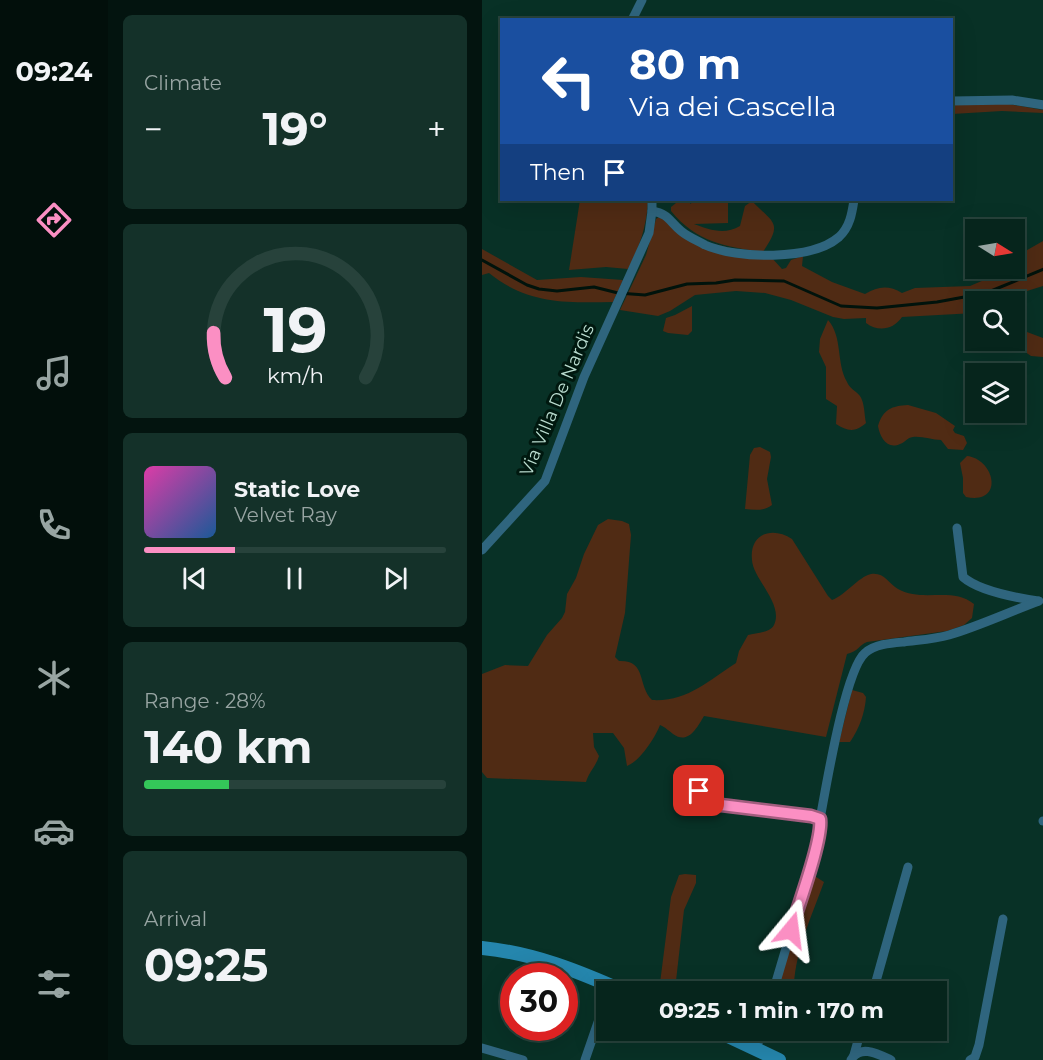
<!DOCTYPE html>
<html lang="en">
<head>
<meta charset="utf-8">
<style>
  body { margin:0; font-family:Montserrat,sans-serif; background:#143129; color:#f1f3f6; height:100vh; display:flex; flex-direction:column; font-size:22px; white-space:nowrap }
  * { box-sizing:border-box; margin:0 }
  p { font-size:20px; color:#98a5a3 }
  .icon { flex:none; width:33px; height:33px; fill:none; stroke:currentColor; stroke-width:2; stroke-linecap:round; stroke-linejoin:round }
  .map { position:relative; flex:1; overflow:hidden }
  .drawer { display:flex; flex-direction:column; gap:15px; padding:15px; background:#03140f; width:374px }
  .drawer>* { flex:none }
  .guide { position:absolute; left:18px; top:18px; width:453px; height:183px; border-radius:0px; box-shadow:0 6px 24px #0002,0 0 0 2px #27423b; background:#1a4fa0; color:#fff; overflow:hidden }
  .needle { width:39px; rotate:101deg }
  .buttons { position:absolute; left:483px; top:219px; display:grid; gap:12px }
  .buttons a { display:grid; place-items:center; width:60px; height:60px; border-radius:0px; background:#06251c; box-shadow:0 6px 24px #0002,0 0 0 2px #27423b; font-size:30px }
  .speed { position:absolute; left:18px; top:963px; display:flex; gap:12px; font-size:30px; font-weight:700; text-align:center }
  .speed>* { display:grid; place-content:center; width:78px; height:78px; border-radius:50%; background:#06251c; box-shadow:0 6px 24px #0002,0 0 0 2px #27423b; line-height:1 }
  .speed .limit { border:9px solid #d22; background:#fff; color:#111 }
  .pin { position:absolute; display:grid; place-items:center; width:51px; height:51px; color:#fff; margin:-26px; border-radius:12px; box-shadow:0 3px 9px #0006 }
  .me { position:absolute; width:66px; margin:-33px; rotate:16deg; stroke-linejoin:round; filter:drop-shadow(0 0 4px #0008) }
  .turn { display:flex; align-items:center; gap:21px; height:126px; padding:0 30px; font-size:27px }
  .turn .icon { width:78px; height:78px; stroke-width:2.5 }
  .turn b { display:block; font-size:42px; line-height:51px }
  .then { display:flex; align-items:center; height:57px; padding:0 30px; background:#0003; gap:12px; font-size:22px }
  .big { font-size:45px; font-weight:700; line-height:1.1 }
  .drawer .card { flex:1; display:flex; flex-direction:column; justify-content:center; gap:9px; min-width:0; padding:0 21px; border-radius:9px; background:#143129 }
  .drawer .dial { align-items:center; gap:0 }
  .dial svg { height:156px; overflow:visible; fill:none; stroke:#27423b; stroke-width:7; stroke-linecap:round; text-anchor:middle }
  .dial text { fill:#f1f3f6; stroke:none }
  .song { display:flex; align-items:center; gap:18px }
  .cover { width:72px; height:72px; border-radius:9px; background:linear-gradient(135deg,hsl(320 70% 55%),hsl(210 70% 35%)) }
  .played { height:6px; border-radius:3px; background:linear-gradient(90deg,#fb8fc3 30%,#27423b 30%) }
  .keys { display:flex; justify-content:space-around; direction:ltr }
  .heat { display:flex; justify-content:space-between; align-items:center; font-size:33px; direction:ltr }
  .charge { height:9px; border-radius:4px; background:linear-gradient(90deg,#34c759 28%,#27423b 0) }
  .trip { position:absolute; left:114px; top:981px; width:351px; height:60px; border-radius:0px; background:#06251c; box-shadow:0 6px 24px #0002,0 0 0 2px #27423b; font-weight:700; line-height:60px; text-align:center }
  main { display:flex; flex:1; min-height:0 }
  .menu { display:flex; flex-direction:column; width:108px; justify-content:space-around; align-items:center; background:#020f0b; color:#98a5a3 }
  .menu .icon { width:42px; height:42px }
  .menu .current { color:#fb8fc3 }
  .menu b { font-size:27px; color:#f1f3f6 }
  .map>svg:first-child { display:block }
  .green { fill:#502b14 }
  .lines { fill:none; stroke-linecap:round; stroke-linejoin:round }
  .stream { stroke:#00130c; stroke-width:3 }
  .street { stroke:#2f657e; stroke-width:9 }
  .secondary { stroke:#2586ad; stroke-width:14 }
  .route-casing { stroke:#a35d7f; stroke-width:15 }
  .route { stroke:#fb8fc3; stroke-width:10 }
  .labels { text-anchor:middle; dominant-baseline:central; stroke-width:6; stroke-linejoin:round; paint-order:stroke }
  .street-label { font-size:18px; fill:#baddd0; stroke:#00180f }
</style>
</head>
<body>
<main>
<nav class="menu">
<b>09:24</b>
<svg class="icon current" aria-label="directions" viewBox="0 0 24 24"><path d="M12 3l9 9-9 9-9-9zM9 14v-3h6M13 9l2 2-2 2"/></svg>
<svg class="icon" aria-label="music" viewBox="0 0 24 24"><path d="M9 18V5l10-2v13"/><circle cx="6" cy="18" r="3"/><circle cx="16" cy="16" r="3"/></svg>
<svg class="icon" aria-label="phone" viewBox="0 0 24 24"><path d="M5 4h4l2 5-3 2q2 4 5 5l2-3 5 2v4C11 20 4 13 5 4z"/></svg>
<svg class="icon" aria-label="climate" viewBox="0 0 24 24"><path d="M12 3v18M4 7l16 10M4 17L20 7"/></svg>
<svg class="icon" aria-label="car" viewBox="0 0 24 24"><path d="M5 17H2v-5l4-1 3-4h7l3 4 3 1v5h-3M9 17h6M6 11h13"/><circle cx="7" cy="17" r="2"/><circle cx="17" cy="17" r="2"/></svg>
<svg class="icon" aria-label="filters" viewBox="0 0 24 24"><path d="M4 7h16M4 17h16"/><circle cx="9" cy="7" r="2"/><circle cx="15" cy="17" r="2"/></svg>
</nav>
<section class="drawer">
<div class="card"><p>Climate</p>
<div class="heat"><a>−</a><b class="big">19°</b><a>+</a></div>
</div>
<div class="card dial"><svg viewBox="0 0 100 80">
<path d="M14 69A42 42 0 1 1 86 69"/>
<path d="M14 69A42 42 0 0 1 8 46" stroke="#fb8fc3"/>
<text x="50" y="56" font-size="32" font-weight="700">19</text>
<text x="50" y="72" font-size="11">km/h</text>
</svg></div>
<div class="card">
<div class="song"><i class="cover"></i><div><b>Static Love</b><p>Velvet Ray</p></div></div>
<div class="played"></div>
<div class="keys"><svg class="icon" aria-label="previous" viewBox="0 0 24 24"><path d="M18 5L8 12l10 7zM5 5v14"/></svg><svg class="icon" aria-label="pause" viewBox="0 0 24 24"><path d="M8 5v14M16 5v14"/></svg><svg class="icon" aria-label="next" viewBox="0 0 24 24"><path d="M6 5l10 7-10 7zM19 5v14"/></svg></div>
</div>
<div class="card"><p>Range · 28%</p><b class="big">140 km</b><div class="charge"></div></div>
<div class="card"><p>Arrival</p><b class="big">09:25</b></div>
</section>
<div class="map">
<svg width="562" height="1060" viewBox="0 0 562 1060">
  <rect width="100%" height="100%" fill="#083126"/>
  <!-- green -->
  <g class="green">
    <path d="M515,102L561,110V113L520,111L470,114V106L474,105Z"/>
    <path d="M98,200H166C165,225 158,246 146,269L124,267L87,270Z"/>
    <path d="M210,200H246V223L212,224C227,230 243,235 258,226L263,206L270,201C292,224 301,222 281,252C244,247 214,242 189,211V207L194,203L206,201L209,204Z"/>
    <path d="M178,216L206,238L289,257L300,269L304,268L309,260L321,256L320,266L350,282L383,294C396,286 407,285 420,293L433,288L488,286L502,280L518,269L532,268L533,257L561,241V286L545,291L528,301L494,302L493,313L420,317C411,330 396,332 384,323V318L362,319L351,317L309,300L283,293L254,291L213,295L188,311L176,316L138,310L164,255L174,219Z"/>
    <path d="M0,249L55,280L99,277L141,280L131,302C84,303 45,304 7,273L0,275Z"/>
    <path d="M210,306V331L206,335L186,333L181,331L184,318L193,315Z"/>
    <path d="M346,320C361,337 354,363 365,382C367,388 374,391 378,396C383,404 382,414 384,423C373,433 365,431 354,424L355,406L344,399V367L337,352L338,339Z"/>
    <path d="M545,332L561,338V357L549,356L536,347L535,336Z"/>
    <path d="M426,405L454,413L473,426L471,430L473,433L482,436L485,443L481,450L466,449L459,440C450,440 440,436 431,437C424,438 424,442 418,444C405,450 398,437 396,426C401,409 410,406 426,405Z"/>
    <path d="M278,447L288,452L289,457L285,479L290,505C283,511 272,510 263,509L268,455L272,448Z"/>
    <path d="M485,456C513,459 523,505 484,497L481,493V478L478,463Z"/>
    <path d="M126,519L140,521L147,524L149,535L143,613L133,657L137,661C165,660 155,685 170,700C205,702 226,681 254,663L257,651L266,635C274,633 288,633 292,625C302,604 271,579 270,560C267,533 291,526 310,539L346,596L350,600C364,595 376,577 389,574C402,572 406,583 416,589C441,603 470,586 492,604L490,618L482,625L465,631L385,642C377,645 377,651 365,654L344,737L222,716C215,728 206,745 191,734C186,730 184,728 178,725C173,738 158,761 145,766L142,748L131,733H111L112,747L117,756C114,766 107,772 104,782L5,778L0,772V674L23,665L46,666L65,635L80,618L83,612L85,594L94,578L102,554L116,525Z"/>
    <path d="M370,690L381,693L384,697C383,713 377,729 368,742H357Z"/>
    <path d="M203,874L214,875V883L202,910L194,981L183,988L178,983L189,897L197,875Z"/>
    <path d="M331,875L342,882C330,915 311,957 312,991L293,992L327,877Z"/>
  </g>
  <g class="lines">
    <!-- stream -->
    <path class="stream" d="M0,260L45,285L57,289L75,291L112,287L136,293L163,295L205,284L234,283L253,280L302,281L359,306L395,308L455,302L504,293L562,269"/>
    <!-- street -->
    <g class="street">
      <path d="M150,20L160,0"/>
      <path d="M470,101L530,100L562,105"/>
      <path d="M170,211C187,214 187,221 199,231C206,237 216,241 223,245C255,259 329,261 357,237C368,227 370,213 372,200"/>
      <path d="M475,528L481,577C497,591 536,598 556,601"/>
      <path d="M0,550L63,481L102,377L167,233L170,211V200"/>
      <path d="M217,791L223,803L329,816L338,819V825L334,847L291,992"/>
      <path d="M338,819C344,788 363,670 383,653C393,644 410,643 422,642C437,640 453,639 467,635C497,626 527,612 557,601"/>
      <path d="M561,821H562"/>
      <path d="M391,992L426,867"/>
      <path d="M0,1048L41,1060"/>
      <path d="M274,1050L280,1030"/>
      <path d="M372,1055L379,1030"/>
      <path d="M103,1060L124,999"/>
      <path d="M369,1060C378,1044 396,1054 409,1060"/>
      <path d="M488,1060L493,1057L497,1045L521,919"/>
    </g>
    <!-- secondary -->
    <g class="secondary">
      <path d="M0,948C51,953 96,971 143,992"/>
      <path d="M233,1030L297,1060"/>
    </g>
  </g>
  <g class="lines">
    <!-- route casing -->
    <g class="route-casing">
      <path id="route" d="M217,791L223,803L329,816L338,819C341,839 316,906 309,930"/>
    </g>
    <!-- route -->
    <use href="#route" class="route"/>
  </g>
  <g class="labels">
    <!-- street labels -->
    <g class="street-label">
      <text transform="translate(75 400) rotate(-67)">Via Villa De Nardis</text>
    </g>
  </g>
</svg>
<div class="buttons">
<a><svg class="needle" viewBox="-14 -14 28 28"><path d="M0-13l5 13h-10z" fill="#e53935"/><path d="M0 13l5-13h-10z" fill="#98a5a3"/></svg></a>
<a><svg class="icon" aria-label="search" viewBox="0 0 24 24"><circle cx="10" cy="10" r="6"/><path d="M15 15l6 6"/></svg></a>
<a><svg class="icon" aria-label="layers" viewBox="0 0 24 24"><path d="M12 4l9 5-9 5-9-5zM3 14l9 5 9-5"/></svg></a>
</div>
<div class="speed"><div class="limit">30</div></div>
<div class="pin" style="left:217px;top:791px;background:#d93025"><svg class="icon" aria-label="arrive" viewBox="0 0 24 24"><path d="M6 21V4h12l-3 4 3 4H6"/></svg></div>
<svg class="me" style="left:309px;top:930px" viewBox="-20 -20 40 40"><path d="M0-17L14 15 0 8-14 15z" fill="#fb8fc3" stroke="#fff" stroke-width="4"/></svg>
<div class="trip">09:25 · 1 min · 170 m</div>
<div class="guide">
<div class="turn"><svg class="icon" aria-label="left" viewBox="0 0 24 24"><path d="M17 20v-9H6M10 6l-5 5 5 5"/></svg><div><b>80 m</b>Via dei Cascella</div></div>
<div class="then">Then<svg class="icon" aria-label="arrive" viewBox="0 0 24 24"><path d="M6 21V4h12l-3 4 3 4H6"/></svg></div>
</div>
</div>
</main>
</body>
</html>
